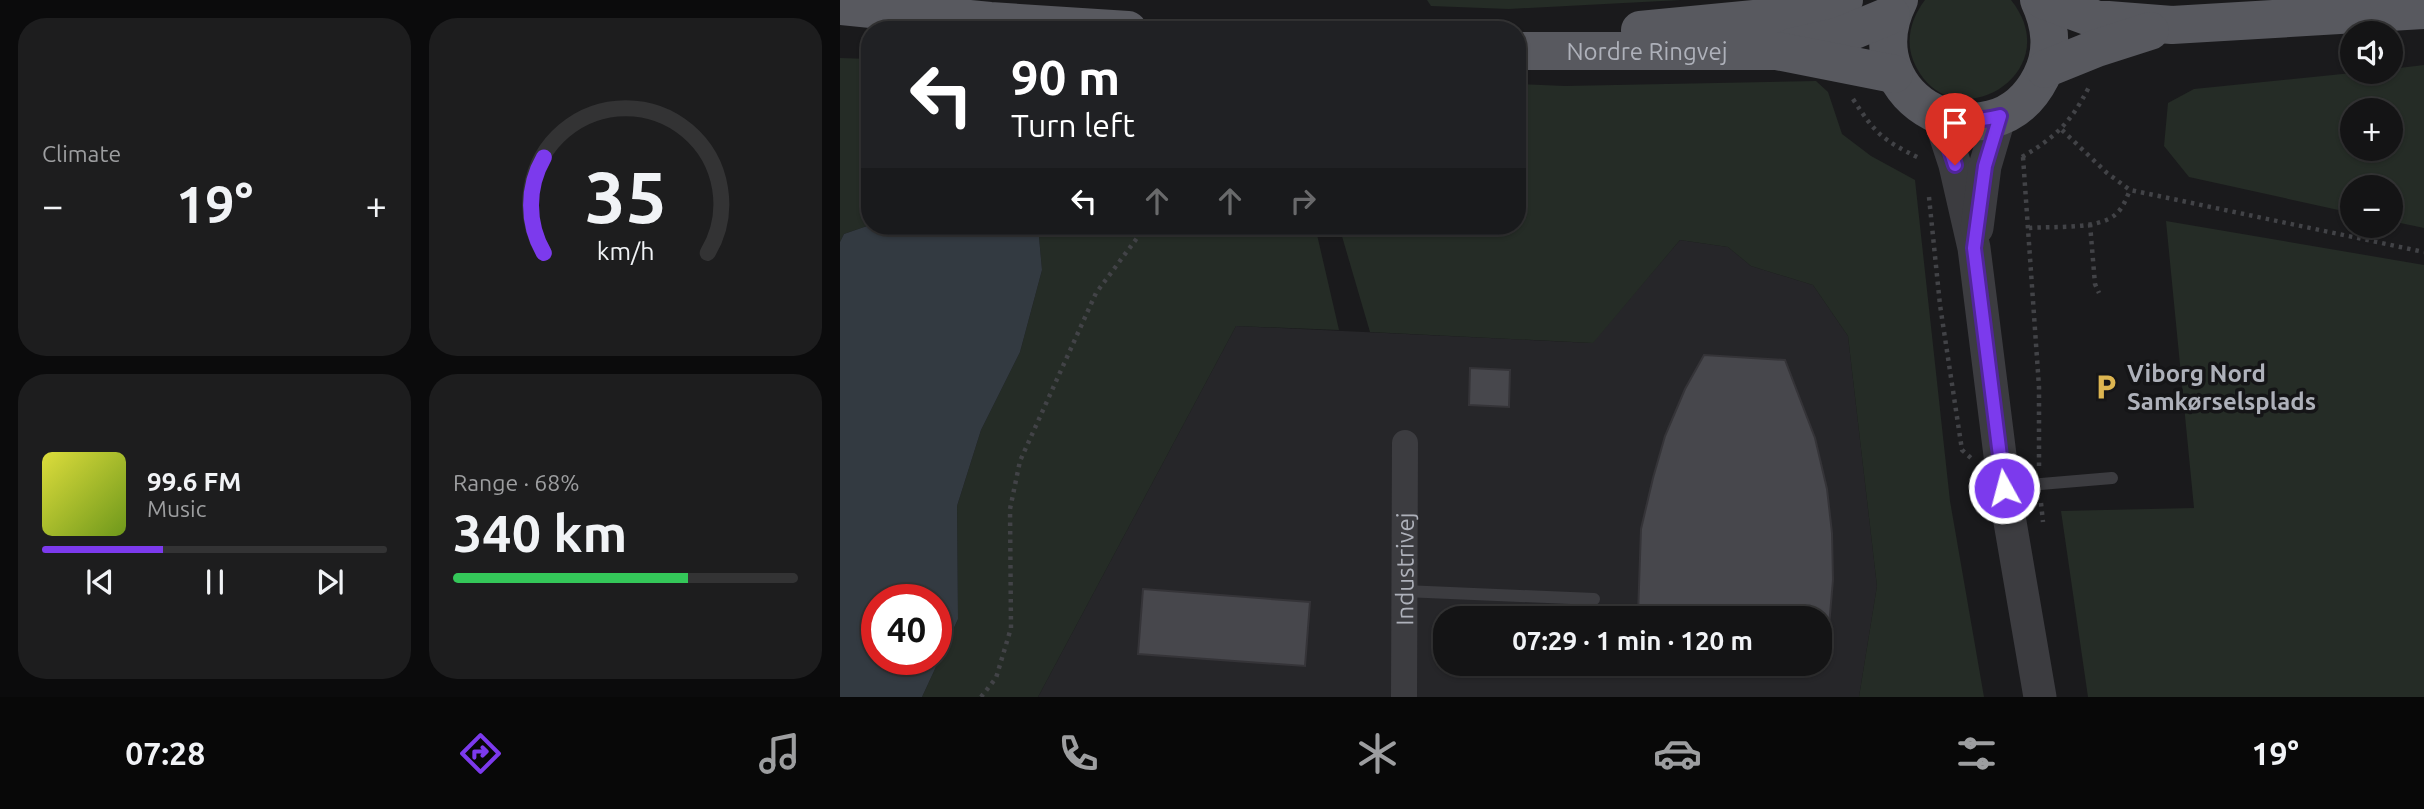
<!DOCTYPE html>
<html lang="en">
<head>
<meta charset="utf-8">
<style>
  body { margin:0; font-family:Ubuntu,sans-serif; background:#1d1d1e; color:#f1f3f6; height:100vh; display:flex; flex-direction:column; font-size:26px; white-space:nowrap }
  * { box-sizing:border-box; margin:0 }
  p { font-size:23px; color:#9d9ea0 }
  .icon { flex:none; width:38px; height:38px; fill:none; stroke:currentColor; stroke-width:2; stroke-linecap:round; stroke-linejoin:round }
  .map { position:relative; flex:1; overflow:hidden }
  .details { display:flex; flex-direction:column; gap:18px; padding:18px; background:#0b0b0c; width:840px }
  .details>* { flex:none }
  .banner { position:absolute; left:21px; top:21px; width:665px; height:214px; border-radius:28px; box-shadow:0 2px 5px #0004,0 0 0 2px #333334; background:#202124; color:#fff; overflow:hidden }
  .controls { position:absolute; left:1500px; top:21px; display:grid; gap:14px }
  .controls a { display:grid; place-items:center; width:63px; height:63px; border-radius:50%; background:#141415; box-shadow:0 2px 5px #0004,0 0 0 2px #333334; font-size:35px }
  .speed { position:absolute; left:21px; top:584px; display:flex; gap:14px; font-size:35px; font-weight:700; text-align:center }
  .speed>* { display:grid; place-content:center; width:91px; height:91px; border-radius:50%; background:#141415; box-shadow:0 2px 5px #0004,0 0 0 2px #333334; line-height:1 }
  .speed .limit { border:10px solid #d22; background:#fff; color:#111 }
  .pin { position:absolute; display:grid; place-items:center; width:60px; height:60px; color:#fff; margin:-72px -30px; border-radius:50% 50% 50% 0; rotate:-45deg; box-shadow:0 0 7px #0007 }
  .pin .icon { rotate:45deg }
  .me { position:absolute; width:77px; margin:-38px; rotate:353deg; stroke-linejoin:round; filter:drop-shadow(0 0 5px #0008) }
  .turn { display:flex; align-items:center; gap:24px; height:147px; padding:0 35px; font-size:32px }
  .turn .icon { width:91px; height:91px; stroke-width:2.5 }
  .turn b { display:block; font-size:49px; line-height:60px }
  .lanes { display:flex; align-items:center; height:66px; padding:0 35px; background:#0003; justify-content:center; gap:35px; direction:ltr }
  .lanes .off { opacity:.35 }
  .big { font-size:52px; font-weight:600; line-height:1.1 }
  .details .tile { flex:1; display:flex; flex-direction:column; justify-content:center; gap:10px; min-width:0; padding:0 24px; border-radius:28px; background:#1d1d1e }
  .details .dial { align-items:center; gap:0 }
  .dial svg { height:182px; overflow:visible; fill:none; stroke:#333334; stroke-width:7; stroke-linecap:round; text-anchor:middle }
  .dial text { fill:#f1f3f6; stroke:none }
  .song { display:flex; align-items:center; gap:21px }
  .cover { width:84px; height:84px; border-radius:10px; background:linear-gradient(135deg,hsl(60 70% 55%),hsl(80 70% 35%)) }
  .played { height:7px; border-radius:4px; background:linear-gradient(90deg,#7c3aed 35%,#333334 35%) }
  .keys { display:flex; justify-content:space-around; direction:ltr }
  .heat { display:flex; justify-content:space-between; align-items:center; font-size:38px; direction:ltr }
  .charge { height:10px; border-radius:5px; background:linear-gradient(90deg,#34c759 68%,#333334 0) }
  .details .tiles { flex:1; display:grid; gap:18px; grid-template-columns:repeat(2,1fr) }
  .trip { position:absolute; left:593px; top:606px; width:399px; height:70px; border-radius:28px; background:#141415; box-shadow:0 2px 5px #0004,0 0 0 2px #333334; font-weight:600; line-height:70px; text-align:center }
  .menu { display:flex; height:112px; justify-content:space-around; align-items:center; background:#080808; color:#9d9ea0 }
  .menu .icon { width:49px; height:49px }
  .menu .active { color:#7c3aed }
  .menu b { font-size:32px; color:#f1f3f6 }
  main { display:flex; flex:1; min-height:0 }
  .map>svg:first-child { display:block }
  .built { fill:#262629; fill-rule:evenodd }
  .green { fill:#252c26; fill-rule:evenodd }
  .water { fill:#333a41; fill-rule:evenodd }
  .building { fill:#47474c; stroke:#353438; stroke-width:2 }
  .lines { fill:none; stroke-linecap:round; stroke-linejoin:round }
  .path { stroke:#424347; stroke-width:4.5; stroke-dasharray:3.5 5; stroke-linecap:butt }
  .service { stroke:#3c3c40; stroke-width:12 }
  .minor { stroke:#3c3c40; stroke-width:26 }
  .tertiary { stroke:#3c3c40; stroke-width:33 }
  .primary { stroke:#58595f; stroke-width:38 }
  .route-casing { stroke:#51269a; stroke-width:18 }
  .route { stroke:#7c3aed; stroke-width:12 }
  .labels { text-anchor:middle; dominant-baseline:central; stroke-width:7; stroke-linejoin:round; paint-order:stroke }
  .street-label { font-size:24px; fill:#aeb1ba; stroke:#151517 }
  .poi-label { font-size:24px; font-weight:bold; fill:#aeb1ba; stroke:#151517; text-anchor:start }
</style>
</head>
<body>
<main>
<section class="details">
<div class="tiles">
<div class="tile"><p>Climate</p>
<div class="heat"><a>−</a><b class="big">19°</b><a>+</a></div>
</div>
<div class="tile dial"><svg viewBox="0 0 100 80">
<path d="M14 69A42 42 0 1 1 86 69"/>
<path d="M14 69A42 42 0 0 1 14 27" stroke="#7c3aed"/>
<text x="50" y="56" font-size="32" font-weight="700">35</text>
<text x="50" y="72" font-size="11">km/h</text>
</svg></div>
<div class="tile">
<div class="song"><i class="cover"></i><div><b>99.6 FM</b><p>Music</p></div></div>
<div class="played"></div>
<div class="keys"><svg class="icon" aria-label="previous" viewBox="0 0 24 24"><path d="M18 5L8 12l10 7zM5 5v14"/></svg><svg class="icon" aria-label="pause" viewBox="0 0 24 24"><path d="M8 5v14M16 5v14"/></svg><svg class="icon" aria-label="next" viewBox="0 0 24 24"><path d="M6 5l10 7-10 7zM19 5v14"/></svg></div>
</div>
<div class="tile"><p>Range · 68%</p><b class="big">340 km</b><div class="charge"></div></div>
</div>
</section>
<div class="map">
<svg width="1584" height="697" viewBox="0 0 1584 697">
  <rect width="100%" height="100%" fill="#1a1a1c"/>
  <!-- built -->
  <path class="built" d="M840,240L888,247L911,266L973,285L1008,336L1037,586L1019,697H198L396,326L752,343ZM606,618H980V663H606Z"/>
  <!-- green -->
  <g class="green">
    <path d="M587,0H841L669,9L591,6Z"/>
    <path d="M1085,0H1171C1231,75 1107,145 1073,60C1065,38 1072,17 1085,0Z"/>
    <path d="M0,58L30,59V225L4,234L0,242Z"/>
    <path d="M1584,65V228L1551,221L1550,187H1512V213L1349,177L1324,146L1328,103L1354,89L1522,72H1550L1551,69ZM1512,110H1550V149H1512Z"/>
    <path d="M976,81L988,92L1002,134L1031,156L1075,180L1110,501L1144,697H1019L1037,586L1008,336L973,285L911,266L888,247L840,240L753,343L530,332L499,226H677V84L725,86Z"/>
    <path d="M1326,221L1584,265V697H1248L1221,511L1354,508Z"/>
    <path d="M198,226H475L499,330L396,326L198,697H82L118,619L117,506L141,430L180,352L202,270Z"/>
  </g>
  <!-- water -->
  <path class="water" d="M30,225L198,226L202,270L180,352L141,430L117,506L118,619L82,697H0V242L4,234ZM37,600H96V660H37Z"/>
  <!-- building -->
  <g class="building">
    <path d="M864,355L945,360L975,438L987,489L992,533L993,580L989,626L980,625V618L798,615L801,529L813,478L825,436L845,389Z"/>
    <path d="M630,368L670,370L669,407L629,405Z"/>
    <path d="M303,589L470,602L465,666L298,654Z"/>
  </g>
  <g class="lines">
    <!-- path -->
    <g class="path">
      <path d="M1013,99C1036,135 1043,140 1081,159"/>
      <path d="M1222,130L1267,173L1290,190L1584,252"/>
      <path d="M1182,157C1216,137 1231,122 1249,87"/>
      <path d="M1183,157L1199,387V466"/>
      <path d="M1089,197L1100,305L1122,450L1131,458"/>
      <path d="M1250,224L1255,284L1259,293"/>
      <path d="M1189,228C1212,226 1259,230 1276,214C1283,208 1286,199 1290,190"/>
      <path d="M1201,503L1203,522"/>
      <path d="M141,697L156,678L171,628L170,509L180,461L256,293L306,226"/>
    </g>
    <!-- service -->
    <g class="service">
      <path d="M1164,487L1272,478"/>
      <path d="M564,591L754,599"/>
    </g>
    <!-- minor -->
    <path class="minor" id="s1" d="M564,697L565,443"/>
    <!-- tertiary -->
    <g class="tertiary">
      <path d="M1099,116L1115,165L1134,248L1164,487L1200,697"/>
      <path d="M1137,228L1145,166L1160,115"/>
    </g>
    <!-- primary -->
    <g class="primary">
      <path d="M1059,0C1008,101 1153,172 1201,77C1214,51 1211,26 1199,0"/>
      <path d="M1203,0L1255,19L1332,25L1584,10"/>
      <path d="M0,6L150,21L288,30"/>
      <path d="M800,30L965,14L995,5L1004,0"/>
      <path d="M952,47L1000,36L1051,15"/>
      <path id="s2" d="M677,51H937L1054,74"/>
      <path d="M1205,69L1257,48L1310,31"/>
    </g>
  </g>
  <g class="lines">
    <!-- route casing -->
    <g class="route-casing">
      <path id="route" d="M1115,165L1099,116C1121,122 1138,121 1160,116L1145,166L1134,248L1164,488"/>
    </g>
    <!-- route -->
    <use href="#route" class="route"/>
  </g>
  <!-- icons -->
  <defs>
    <g id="parking-bare" transform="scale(2.1)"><path d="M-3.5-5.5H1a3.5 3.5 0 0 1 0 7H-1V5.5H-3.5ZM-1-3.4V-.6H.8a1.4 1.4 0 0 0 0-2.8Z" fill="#ddb551" stroke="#151517" stroke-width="2.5" paint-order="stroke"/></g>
  </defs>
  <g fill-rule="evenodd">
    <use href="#parking-bare" x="1266" y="387"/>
  </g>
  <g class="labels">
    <!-- street labels -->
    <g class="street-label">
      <text stroke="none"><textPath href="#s2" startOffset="130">Nordre Ringvej</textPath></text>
      <text stroke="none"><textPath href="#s1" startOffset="128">Industrivej</textPath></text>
    </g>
    <!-- poi labels -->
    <g class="poi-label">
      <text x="1287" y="373">Viborg Nord<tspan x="1287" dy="28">Samkørselsplads</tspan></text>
    </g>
  </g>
</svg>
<div class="controls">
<a><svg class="icon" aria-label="sound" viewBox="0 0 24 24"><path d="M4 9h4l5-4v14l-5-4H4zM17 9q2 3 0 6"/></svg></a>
<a>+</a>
<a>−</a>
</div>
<div class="speed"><div class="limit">40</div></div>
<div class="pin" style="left:1115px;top:165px;background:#d93025"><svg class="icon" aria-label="arrive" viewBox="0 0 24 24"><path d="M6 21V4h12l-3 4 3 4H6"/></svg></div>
<svg class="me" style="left:1164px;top:488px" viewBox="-20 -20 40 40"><circle r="17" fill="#7c3aed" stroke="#fff" stroke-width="3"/><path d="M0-11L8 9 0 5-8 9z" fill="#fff"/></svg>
<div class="trip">07:29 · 1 min · 120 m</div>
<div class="banner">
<div class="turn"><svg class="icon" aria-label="left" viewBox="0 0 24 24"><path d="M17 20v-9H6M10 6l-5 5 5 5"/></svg><div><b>90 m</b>Turn left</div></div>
<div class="lanes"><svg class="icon" aria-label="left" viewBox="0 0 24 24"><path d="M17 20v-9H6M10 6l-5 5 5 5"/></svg><svg class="icon off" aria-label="ahead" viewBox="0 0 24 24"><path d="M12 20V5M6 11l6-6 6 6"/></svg><svg class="icon off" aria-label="ahead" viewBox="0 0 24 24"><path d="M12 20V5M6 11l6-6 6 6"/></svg><svg class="icon off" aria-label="right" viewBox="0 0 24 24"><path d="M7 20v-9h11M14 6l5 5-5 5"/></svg></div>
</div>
</div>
</main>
<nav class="menu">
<b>07:28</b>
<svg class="icon active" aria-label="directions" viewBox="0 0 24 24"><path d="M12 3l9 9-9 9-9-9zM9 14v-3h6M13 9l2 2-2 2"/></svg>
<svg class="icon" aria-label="music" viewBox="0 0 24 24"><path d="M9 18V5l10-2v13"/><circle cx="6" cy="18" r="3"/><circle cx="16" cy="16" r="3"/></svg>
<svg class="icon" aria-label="phone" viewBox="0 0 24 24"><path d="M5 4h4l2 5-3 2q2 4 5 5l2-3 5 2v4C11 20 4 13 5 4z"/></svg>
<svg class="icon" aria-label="climate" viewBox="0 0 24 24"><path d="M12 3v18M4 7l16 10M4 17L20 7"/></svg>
<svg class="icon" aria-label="car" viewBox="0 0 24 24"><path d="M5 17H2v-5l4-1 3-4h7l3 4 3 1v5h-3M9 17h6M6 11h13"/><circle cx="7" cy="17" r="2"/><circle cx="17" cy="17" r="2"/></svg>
<svg class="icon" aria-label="filters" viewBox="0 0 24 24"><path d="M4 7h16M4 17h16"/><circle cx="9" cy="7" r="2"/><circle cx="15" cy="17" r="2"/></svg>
<b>19°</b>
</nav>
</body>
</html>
